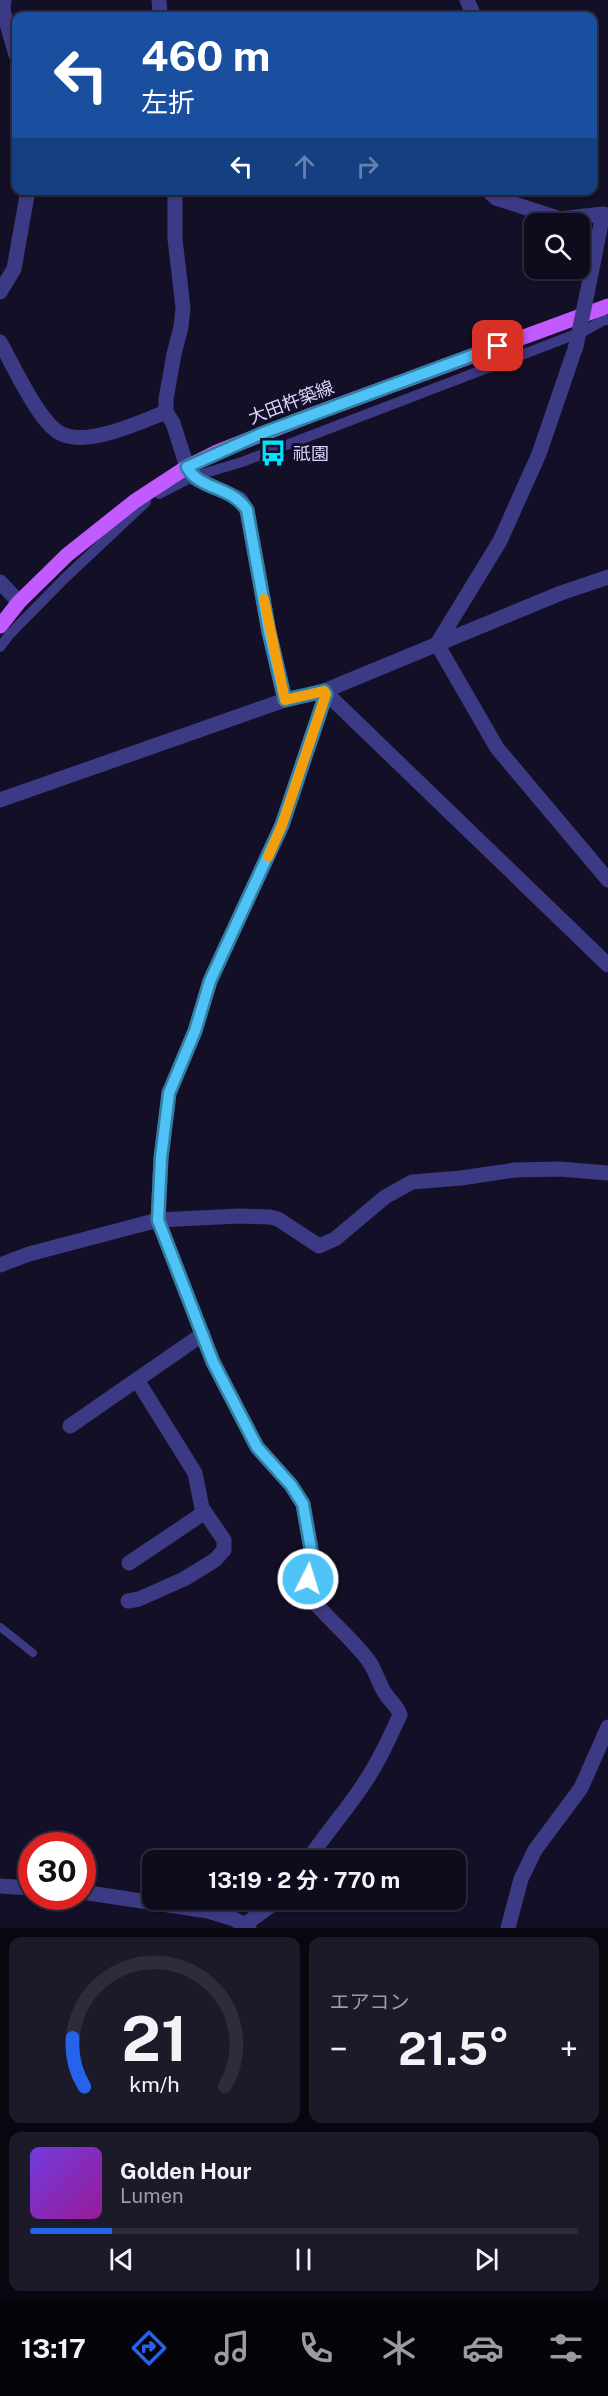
<!DOCTYPE html>
<html lang="ja">
<head>
<meta charset="utf-8">
<style>
  body { margin:0; font-family:"Public Sans","Noto Sans JP",sans-serif; background:#1c1929; color:#f1f3f6; height:100vh; display:flex; flex-direction:column; font-size:22px; white-space:nowrap }
  * { box-sizing:border-box; margin:0 }
  p { font-size:20px; color:#9b9ba3 }
  .icon { flex:none; width:33px; height:33px; fill:none; stroke:currentColor; stroke-width:2; stroke-linecap:round; stroke-linejoin:round }
  .map { position:relative; height:1928px; overflow:hidden }
  .panel { display:flex; flex-direction:column; gap:9px; padding:9px; background:#08060f; flex:1 }
  .panel>* { flex:none }
  .guide { position:absolute; left:12px; top:12px; width:585px; height:183px; border-radius:12px; box-shadow:0 2px 4px #0004,0 0 0 2px #2e2b3b; background:#1a4fa0; color:#fff; overflow:hidden }
  .controls { position:absolute; left:524px; top:213px; display:grid; gap:12px }
  .controls a { display:grid; place-items:center; width:66px; height:66px; border-radius:12px; background:#0e0b1c; box-shadow:0 2px 4px #0004,0 0 0 2px #2e2b3b; font-size:30px }
  .speed { position:absolute; left:18px; top:1832px; display:flex; gap:12px; font-size:30px; font-weight:700; text-align:center }
  .speed>* { display:grid; place-content:center; width:78px; height:78px; border-radius:50%; background:#0e0b1c; box-shadow:0 2px 4px #0004,0 0 0 2px #2e2b3b; line-height:1 }
  .speed .limit { border:9px solid #d22; background:#fff; color:#111 }
  .pin { position:absolute; display:grid; place-items:center; width:51px; height:51px; color:#fff; margin:-26px; border-radius:12px; box-shadow:0 3px 9px #0006 }
  .me { position:absolute; width:66px; margin:-33px; rotate:5deg; stroke-linejoin:round; filter:drop-shadow(0 0 4px #0008) }
  .turn { display:flex; align-items:center; gap:21px; height:126px; padding:0 30px; font-size:27px }
  .turn .icon { width:78px; height:78px; stroke-width:2.5 }
  .turn b { display:block; font-size:42px; line-height:51px }
  .lanes { display:flex; align-items:center; height:57px; padding:0 30px; background:#0003; justify-content:center; gap:30px; direction:ltr }
  .lanes .off { opacity:.35 }
  .big { font-size:45px; font-weight:700; line-height:1.1 }
  .panel .tile { flex:1; display:flex; flex-direction:column; justify-content:center; gap:9px; min-width:0; padding:0 21px; border-radius:12px; background:#1c1929 }
  .panel .dial { align-items:center; gap:0 }
  .dial svg { height:156px; overflow:visible; fill:none; stroke:#2e2b3b; stroke-width:7; stroke-linecap:round; text-anchor:middle }
  .dial text { fill:#f1f3f6; stroke:none }
  .song { display:flex; align-items:center; gap:18px }
  .cover { width:72px; height:72px; border-radius:9px; background:linear-gradient(135deg,hsl(260 70% 55%),hsl(300 70% 35%)) }
  .played { height:6px; border-radius:3px; background:linear-gradient(90deg,#2563eb 15%,#2e2b3b 15%) }
  .keys { display:flex; justify-content:space-around; direction:ltr }
  .heat { display:flex; justify-content:space-between; align-items:center; font-size:33px; direction:ltr }
  .panel .tiles { flex:1; display:grid; gap:9px; grid-template-columns:1fr 1fr }
  .tile:last-child { grid-column:span 2 }
  .trip { position:absolute; left:142px; top:1850px; width:324px; height:60px; border-radius:12px; background:#0e0b1c; box-shadow:0 2px 4px #0004,0 0 0 2px #2e2b3b; font-weight:700; line-height:60px; text-align:center }
  .menu { display:flex; height:96px; justify-content:space-around; align-items:center; background:#06040b; color:#9b9ba3 }
  .menu .icon { width:42px; height:42px }
  .menu .active { color:#2563eb }
  .menu b { font-size:27px; color:#f1f3f6 }
  .map>svg:first-child { display:block }
  .lines { fill:none; stroke-linecap:round; stroke-linejoin:round }
  .service { stroke:#3d3a85; stroke-width:8 }
  .pedestrian { stroke:#3d3a85; stroke-width:10 }
  .minor { stroke:#3d3a85; stroke-width:15 }
  .tertiary { stroke:#3d3a85; stroke-width:15 }
  .primary { stroke:#c25bff; stroke-width:15 }
  .minor-bridge { stroke:#3d3a85; stroke-width:15 }
  .route-casing { stroke:#337fa1; stroke-width:15 }
  .route { stroke:#4fc3f7; stroke-width:10 }
  .slow { stroke:#f59e0b; stroke-width:10 }
  .labels { text-anchor:middle; dominant-baseline:central; stroke-width:6; stroke-linejoin:round; paint-order:stroke }
  .street-label { font-size:18px; fill:#d9d4ff; stroke:#130f26 }
  .poi-label { font-size:18px; fill:#d9d4ff; stroke:#130f26; text-anchor:start }
</style>
</head>
<body>
<div class="map">
<svg width="608" height="1928" viewBox="0 0 608 1928">
  <rect width="100%" height="100%" fill="#130f26"/>
  <g class="lines">
    <!-- service -->
    <path class="service" d="M0,1627L33,1653"/>
    <!-- pedestrian -->
    <g class="pedestrian">
      <path d="M159,494L192,477L242,462L584,331L604,320H608"/>
      <path d="M0,647L9,635L65,578L146,502"/>
    </g>
    <!-- minor -->
    <g class="minor">
      <path d="M4,0L3,10L16,55"/>
      <path d="M159,0L160,16"/>
      <path d="M467,0L474,16"/>
      <path d="M175,190V239L183,308L181,327L174,354L166,399V412L173,423L187,467L192,477L240,499L247,510L269,632L285,700"/>
      <path d="M487,190L496,198L560,219L603,214L608,215"/>
      <path d="M0,292L14,269L28,190"/>
      <path d="M587,294L603,214"/>
      <path d="M0,342C13,365 37,418 58,432C84,449 140,422 166,412"/>
      <path d="M437,644L500,541L539,454L576,346"/>
      <path d="M437,644L497,748L608,880"/>
      <path d="M0,800L285,700L324,691L561,593L608,577"/>
      <path d="M0,1265L29,1254L158,1220L239,1216L270,1217L278,1219L319,1246L335,1239L385,1197L412,1182L461,1178L515,1170L560,1169L608,1173"/>
      <path d="M70,1426L203,1334"/>
      <path d="M129,1563L205,1512"/>
      <path d="M128,1601L139,1599L184,1579L215,1560L224,1550V1540L202,1508L195,1473L137,1380"/>
      <path d="M308,1860C325,1834 346,1811 363,1785C378,1763 389,1739 400,1715C397,1705 390,1702 385,1693C378,1683 376,1670 368,1660C350,1636 325,1617 306,1592L312,1555L303,1504L291,1485L257,1447L213,1362L158,1220L161,1158L169,1093L195,1031L210,981L282,825L326,694"/>
      <path d="M0,1886L32,1888"/>
      <path d="M82,1892L208,1911L234,1919L249,1928"/>
      <path d="M244,1925L280,1899"/>
      <path d="M508,1928L521,1879L535,1850L581,1788L608,1727"/>
    </g>
    <!-- tertiary -->
    <g class="tertiary">
      <path d="M0,582L19,602"/>
      <path d="M324,691L608,965"/>
    </g>
    <!-- primary -->
    <path class="primary" d="M0,626L19,602L67,555L135,501L187,467L217,452L311,415L608,306"/>
    <!-- minor-bridge -->
    <path class="minor-bridge" d="M576,346L587,294"/>
  </g>
  <g class="lines">
    <!-- route casing -->
    <g class="route-casing">
      <path id="route" d="M308,1579L312,1555L303,1504L291,1485L257,1447L213,1362L158,1220L161,1158L169,1093L195,1031L210,981L282,825L326,694L324,691L285,700L269,632L247,510C231,485 200,491 187,467L263,433L498,346"/>
    </g>
    <!-- route -->
    <use href="#route" class="route"/>
    <!-- slow -->
    <path class="slow" d="M264,599L285,700L324,691L326,694L282,825L268,857"/>
  </g>
  <!-- icons -->
  <defs>
    <g id="bus-bare" transform="scale(2.07)"><path d="M-5-6H5V4H4V6H2V4H-2V6H-4V4H-5ZM-3.5-4V0h7V-4ZM-3.5 1.2v1.5H-2V1.2ZM2 1.2v1.5H3.5V1.2Z" fill="#00e5ff" stroke="#130f26" stroke-width="2.5" paint-order="stroke"/></g>
  </defs>
  <g fill-rule="evenodd">
    <use href="#bus-bare" x="273" y="453"/>
  </g>
  <g class="labels">
    <!-- street labels -->
    <g class="street-label">
      <text transform="translate(291 402) rotate(-21)">大田杵築線</text>
    </g>
    <!-- poi labels -->
    <g class="poi-label">
      <text x="293" y="453">祇園</text>
    </g>
  </g>
</svg>
<div class="controls">
<a><svg class="icon" aria-label="search" viewBox="0 0 24 24"><circle cx="10" cy="10" r="6"/><path d="M15 15l6 6"/></svg></a>
</div>
<div class="speed"><div class="limit">30</div></div>
<div class="pin" style="left:498px;top:346px;background:#d93025"><svg class="icon" aria-label="arrive" viewBox="0 0 24 24"><path d="M6 21V4h12l-3 4 3 4H6"/></svg></div>
<svg class="me" style="left:308px;top:1579px" viewBox="-20 -20 40 40"><circle r="17" fill="#4fc3f7" stroke="#fff" stroke-width="3"/><path d="M0-11L8 9 0 5-8 9z" fill="#fff"/></svg>
<div class="trip">13:19 · 2 分 · 770 m</div>
<div class="guide">
<div class="turn"><svg class="icon" aria-label="left" viewBox="0 0 24 24"><path d="M17 20v-9H6M10 6l-5 5 5 5"/></svg><div><b>460 m</b>左折</div></div>
<div class="lanes"><svg class="icon" aria-label="left" viewBox="0 0 24 24"><path d="M17 20v-9H6M10 6l-5 5 5 5"/></svg><svg class="icon off" aria-label="ahead" viewBox="0 0 24 24"><path d="M12 20V5M6 11l6-6 6 6"/></svg><svg class="icon off" aria-label="right" viewBox="0 0 24 24"><path d="M7 20v-9h11M14 6l5 5-5 5"/></svg></div>
</div>
</div>
<section class="panel">
<div class="tiles">
<div class="tile dial"><svg viewBox="0 0 100 80">
<path d="M14 69A42 42 0 1 1 86 69"/>
<path d="M14 69A42 42 0 0 1 8 44" stroke="#2563eb"/>
<text x="50" y="56" font-size="32" font-weight="700">21</text>
<text x="50" y="72" font-size="11">km/h</text>
</svg></div>
<div class="tile"><p>エアコン</p>
<div class="heat"><a>−</a><b class="big">21.5°</b><a>+</a></div>
</div>
<div class="tile">
<div class="song"><i class="cover"></i><div><b>Golden Hour</b><p>Lumen</p></div></div>
<div class="played"></div>
<div class="keys"><svg class="icon" aria-label="previous" viewBox="0 0 24 24"><path d="M18 5L8 12l10 7zM5 5v14"/></svg><svg class="icon" aria-label="pause" viewBox="0 0 24 24"><path d="M8 5v14M16 5v14"/></svg><svg class="icon" aria-label="next" viewBox="0 0 24 24"><path d="M6 5l10 7-10 7zM19 5v14"/></svg></div>
</div>
</div>
</section>
<nav class="menu">
<b>13:17</b>
<svg class="icon active" aria-label="directions" viewBox="0 0 24 24"><path d="M12 3l9 9-9 9-9-9zM9 14v-3h6M13 9l2 2-2 2"/></svg>
<svg class="icon" aria-label="music" viewBox="0 0 24 24"><path d="M9 18V5l10-2v13"/><circle cx="6" cy="18" r="3"/><circle cx="16" cy="16" r="3"/></svg>
<svg class="icon" aria-label="phone" viewBox="0 0 24 24"><path d="M5 4h4l2 5-3 2q2 4 5 5l2-3 5 2v4C11 20 4 13 5 4z"/></svg>
<svg class="icon" aria-label="climate" viewBox="0 0 24 24"><path d="M12 3v18M4 7l16 10M4 17L20 7"/></svg>
<svg class="icon" aria-label="car" viewBox="0 0 24 24"><path d="M5 17H2v-5l4-1 3-4h7l3 4 3 1v5h-3M9 17h6M6 11h13"/><circle cx="7" cy="17" r="2"/><circle cx="17" cy="17" r="2"/></svg>
<svg class="icon" aria-label="filters" viewBox="0 0 24 24"><path d="M4 7h16M4 17h16"/><circle cx="9" cy="7" r="2"/><circle cx="15" cy="17" r="2"/></svg>
</nav>
</body>
</html>
